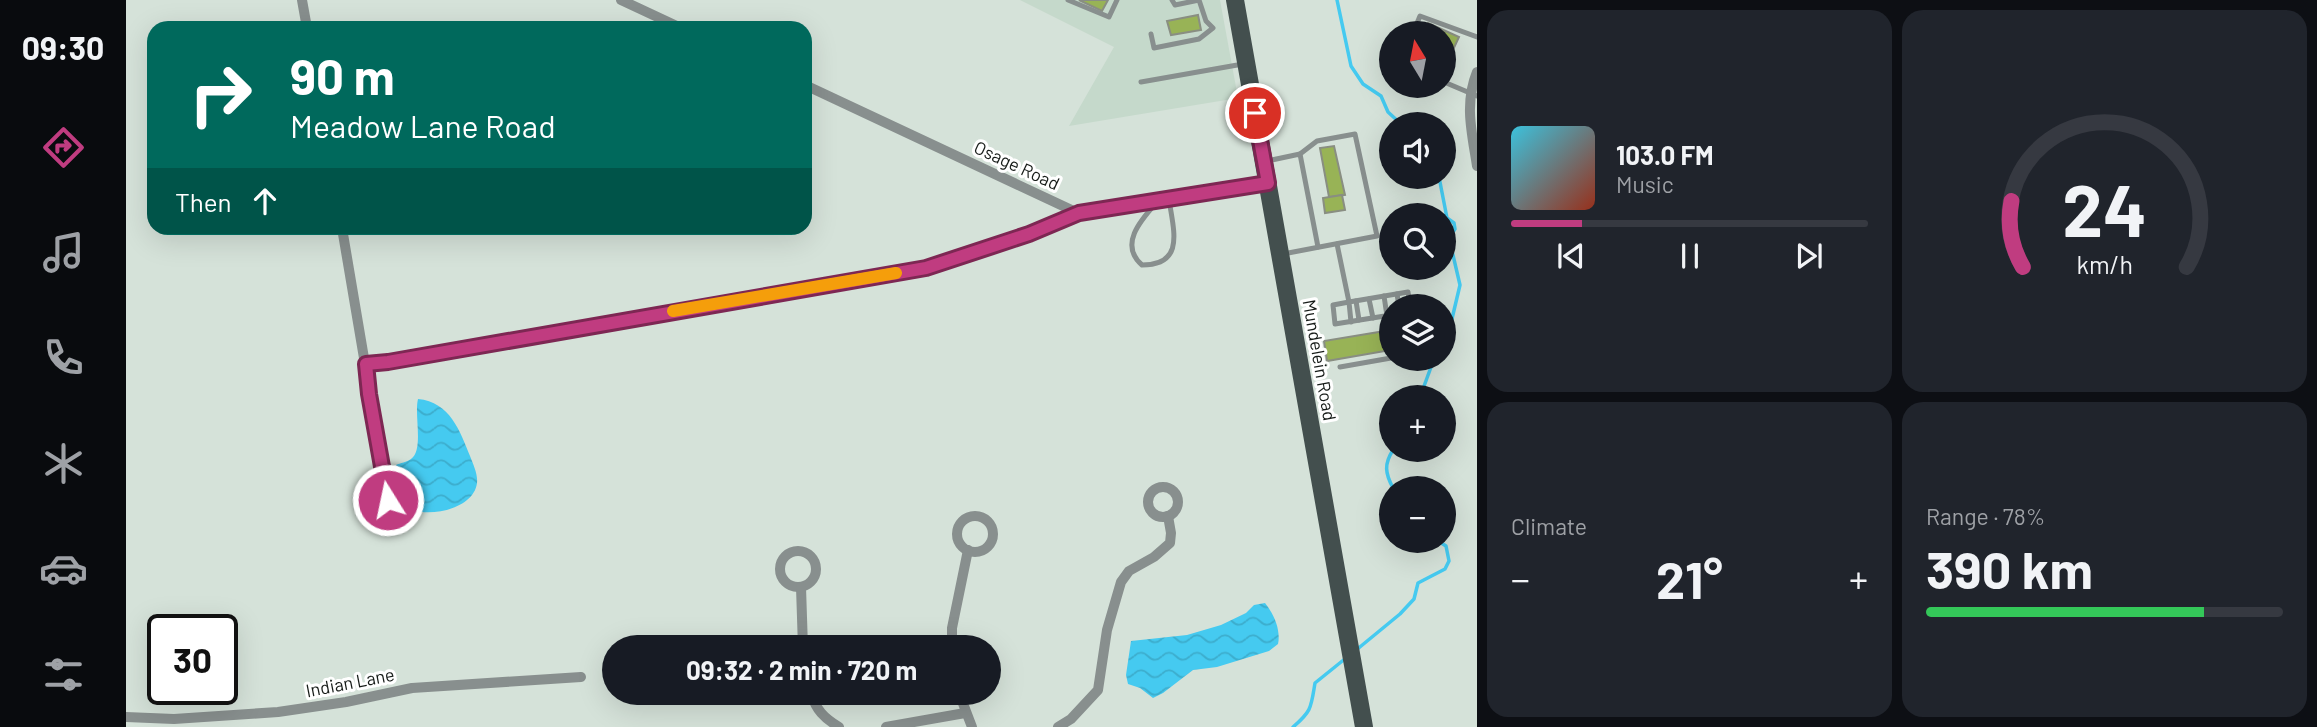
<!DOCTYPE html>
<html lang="en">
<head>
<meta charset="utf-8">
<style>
  body { margin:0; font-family:Barlow,sans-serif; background:#20242c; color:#f1f3f6; height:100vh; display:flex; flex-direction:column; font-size:26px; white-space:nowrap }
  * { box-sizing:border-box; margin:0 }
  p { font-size:23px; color:#9ea1a6 }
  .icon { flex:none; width:38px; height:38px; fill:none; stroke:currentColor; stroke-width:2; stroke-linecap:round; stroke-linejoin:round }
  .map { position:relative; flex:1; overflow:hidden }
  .sheet { display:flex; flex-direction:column; gap:10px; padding:10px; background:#0d0f14; width:840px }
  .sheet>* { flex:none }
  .hud { position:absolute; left:21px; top:21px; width:665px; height:214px; border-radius:21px; box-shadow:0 7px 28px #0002; background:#00695c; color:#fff; overflow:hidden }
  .needle { width:46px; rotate:350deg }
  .controls { position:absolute; left:1253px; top:21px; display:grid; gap:14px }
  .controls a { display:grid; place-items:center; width:77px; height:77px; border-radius:50%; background:#171b24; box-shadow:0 7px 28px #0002; font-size:35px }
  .speed { position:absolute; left:21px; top:614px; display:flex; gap:14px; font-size:35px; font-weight:700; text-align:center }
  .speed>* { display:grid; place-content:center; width:91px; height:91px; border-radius:50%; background:#171b24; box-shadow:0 7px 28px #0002; line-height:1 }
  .speed .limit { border:4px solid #111; border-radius:10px; background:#fff; color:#111 }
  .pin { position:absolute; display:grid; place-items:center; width:60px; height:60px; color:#fff; margin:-30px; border:4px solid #fff; border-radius:50%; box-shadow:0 2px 7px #0007 }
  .me { position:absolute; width:77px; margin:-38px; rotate:350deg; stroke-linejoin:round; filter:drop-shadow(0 0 5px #0008) }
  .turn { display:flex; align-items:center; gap:24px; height:147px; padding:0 28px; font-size:32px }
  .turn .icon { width:91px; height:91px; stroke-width:2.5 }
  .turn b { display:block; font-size:49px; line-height:60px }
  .then { display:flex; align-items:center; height:66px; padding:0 28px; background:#0003; gap:14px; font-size:26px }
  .big { font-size:52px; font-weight:700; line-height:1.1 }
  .sheet .tile { flex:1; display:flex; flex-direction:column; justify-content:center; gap:10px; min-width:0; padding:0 24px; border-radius:21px; background:#20242c }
  .sheet .dial { align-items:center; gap:0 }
  .dial svg { height:182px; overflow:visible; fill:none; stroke:#363941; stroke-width:7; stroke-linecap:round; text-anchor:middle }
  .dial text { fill:#f1f3f6; stroke:none }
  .song { display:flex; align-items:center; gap:21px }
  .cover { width:84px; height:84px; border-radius:10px; background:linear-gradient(135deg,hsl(190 70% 55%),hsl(10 70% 35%)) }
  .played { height:7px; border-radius:4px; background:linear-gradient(90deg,#c03c80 20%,#363941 20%) }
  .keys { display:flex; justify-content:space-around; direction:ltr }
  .heat { display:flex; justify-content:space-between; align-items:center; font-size:38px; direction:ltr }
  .charge { height:10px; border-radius:5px; background:linear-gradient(90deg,#34c759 78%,#363941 0) }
  .sheet .tiles { flex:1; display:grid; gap:10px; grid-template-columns:repeat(2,1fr) }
  .trip { position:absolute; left:476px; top:635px; width:399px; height:70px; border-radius:35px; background:#171b24; box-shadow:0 7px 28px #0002; font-weight:700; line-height:70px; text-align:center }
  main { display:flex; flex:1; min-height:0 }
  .tabs { display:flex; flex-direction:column; width:126px; justify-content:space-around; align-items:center; background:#090b0e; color:#9ea1a6 }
  .tabs .icon { width:49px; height:49px }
  .tabs .selected { color:#c03c80 }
  .tabs b { font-size:32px; color:#f1f3f6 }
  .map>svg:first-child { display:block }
  .built { fill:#c5d9cb }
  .water { fill:url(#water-waves) }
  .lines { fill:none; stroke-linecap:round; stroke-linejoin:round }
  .stream { stroke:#45caf0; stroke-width:3.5 }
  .building { fill:#98b356; stroke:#898e82; stroke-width:2 }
  .service { stroke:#888f8e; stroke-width:5 }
  .minor { stroke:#888f8e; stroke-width:10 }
  .primary { stroke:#434f4e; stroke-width:18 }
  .route-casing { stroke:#7d2753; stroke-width:18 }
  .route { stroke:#c03c80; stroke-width:12 }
  .slow { stroke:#f59e0b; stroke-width:12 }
  .labels { text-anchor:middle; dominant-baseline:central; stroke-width:6; stroke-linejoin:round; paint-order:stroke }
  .street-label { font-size:18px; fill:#161b18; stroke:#fff }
</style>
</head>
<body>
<main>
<nav class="tabs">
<b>09:30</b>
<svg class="icon selected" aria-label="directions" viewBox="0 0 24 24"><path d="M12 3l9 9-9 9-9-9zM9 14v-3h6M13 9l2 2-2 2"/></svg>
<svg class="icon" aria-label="music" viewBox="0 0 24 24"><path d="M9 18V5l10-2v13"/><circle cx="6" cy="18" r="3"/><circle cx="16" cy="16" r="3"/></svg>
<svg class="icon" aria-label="phone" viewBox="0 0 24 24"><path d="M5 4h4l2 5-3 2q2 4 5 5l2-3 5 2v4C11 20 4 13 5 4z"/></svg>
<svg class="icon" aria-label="climate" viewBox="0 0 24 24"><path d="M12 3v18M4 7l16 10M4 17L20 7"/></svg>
<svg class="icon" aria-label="car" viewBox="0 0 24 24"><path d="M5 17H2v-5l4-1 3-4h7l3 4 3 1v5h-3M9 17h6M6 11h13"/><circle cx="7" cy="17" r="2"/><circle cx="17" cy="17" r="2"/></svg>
<svg class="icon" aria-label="filters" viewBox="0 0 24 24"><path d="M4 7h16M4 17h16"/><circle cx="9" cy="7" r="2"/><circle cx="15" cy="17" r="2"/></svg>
</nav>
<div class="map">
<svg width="1351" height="727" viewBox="0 0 1351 727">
  <defs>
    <pattern id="water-waves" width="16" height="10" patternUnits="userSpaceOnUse" patternTransform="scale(1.75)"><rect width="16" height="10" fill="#45caf0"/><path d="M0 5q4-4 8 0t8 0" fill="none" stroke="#3cadcd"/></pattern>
  </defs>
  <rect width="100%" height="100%" fill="#d5e2d9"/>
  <!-- built -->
  <path class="built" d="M894,0H1094L1112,98L943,126L988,47Z"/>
  <!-- water -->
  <g class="water">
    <path d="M292,399C324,402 334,431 344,456C347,464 352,474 351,483C348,508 307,517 287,510L279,496L270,465C274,463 281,462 285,459C298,450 288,415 292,399Z"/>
    <path d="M1139,603C1148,614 1155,630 1152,644L1143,651L1091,667L1067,670L1037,693L1027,698L1014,688L1002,684L1000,675L1005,641L1061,635L1095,625L1120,613L1128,605Z"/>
  </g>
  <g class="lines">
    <!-- stream -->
    <g class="stream">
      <path d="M1211,0L1225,66L1237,84L1255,96L1262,112L1275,124"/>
      <path d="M1313,177L1321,218L1328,223L1329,229L1323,238L1334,285L1325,323L1318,338"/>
      <path d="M1294,397L1308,359"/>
      <path d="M1267,488C1259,473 1258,464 1267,450"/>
      <path d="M1229,651L1274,614L1288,599L1292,583L1319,569L1323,561L1320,546L1312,541"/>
      <path d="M1167,727C1186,711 1185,707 1189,683L1220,658"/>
    </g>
  </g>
  <!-- building -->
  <g class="building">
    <path d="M953,0H982L976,11Z"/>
    <path d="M1072,15L1075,30L1045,35L1041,21Z"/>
    <path d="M1302,23L1333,37L1320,65L1318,64V33H1294L1295,31L1297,32Z"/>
    <path d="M1208,146L1219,195L1203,197L1194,148Z"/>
    <path d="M1216,195L1219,210L1199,213L1197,198Z"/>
    <path d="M1265,330V350L1201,361L1198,341Z"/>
  </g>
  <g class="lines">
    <!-- service -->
    <g class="service">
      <path d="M942,0L983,17L991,0"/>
      <path d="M1287,33L1294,16L1351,37"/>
      <path d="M1025,34L1028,48L1073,39L1087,28L1080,21L1073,0L1049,5L1046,0"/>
      <path d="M1015,82L1117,64"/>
      <path d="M1318,82L1351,96"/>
      <path d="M1141,161L1174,154L1192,247"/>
      <path d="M1030,203C1014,221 993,245 1016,265C1060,265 1047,229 1043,199"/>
      <path d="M1211,244L1223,302L1207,305L1209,324L1265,315"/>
      <path d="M1157,254L1251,236L1229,134L1191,141L1174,154"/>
      <path d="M1271,294L1273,306"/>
      <path d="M1258,296L1261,316"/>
      <path d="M1243,299L1247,318"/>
      <path d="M1230,301L1233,320"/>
      <path d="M1225,322L1223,302L1282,292L1284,306"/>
      <path d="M1214,367L1265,358"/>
    </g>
    <!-- minor -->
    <g class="minor">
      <path d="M176,0L181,28"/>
      <path d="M495,0L555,28"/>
      <path d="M1351,72C1338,104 1346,133 1351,166"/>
      <path d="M679,85L952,213L1142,183"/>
      <path d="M216,228L262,500"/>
      <path d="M240,364L262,362L800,268L903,234L952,213"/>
      <circle cx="1037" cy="502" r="15"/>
      <circle cx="849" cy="534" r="18"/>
      <circle cx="672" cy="569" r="18"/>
      <path d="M675,587L677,648"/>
      <path d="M826,648V628L842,550"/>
      <path d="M685,693C690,710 698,718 713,727"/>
      <path d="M833,693L846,727"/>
      <path d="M0,717L48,719L152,712L220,702L286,688L455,677"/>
      <path d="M760,727L839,713"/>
      <path d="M932,727L945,719L972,690L981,630L995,582L1003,571L1028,557L1044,543L1045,533L1042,516"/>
    </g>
    <!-- primary -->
    <path class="primary" d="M1109,0L1238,727"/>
  </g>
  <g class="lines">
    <!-- route casing -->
    <g class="route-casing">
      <path id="route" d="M262,500L243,394L240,364L262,362L800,268L903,234L953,213L1142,183L1129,113"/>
    </g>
    <!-- route -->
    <use href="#route" class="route"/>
    <!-- slow -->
    <path class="slow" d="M547,311L770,273"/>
  </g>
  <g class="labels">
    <!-- street labels -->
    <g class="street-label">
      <text transform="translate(891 165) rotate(25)">Osage Road</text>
      <text transform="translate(1194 360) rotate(80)">Mundelein Road</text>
      <text transform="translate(224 682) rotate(-11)">Indian Lane</text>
    </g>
  </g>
</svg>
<div class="controls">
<a><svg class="needle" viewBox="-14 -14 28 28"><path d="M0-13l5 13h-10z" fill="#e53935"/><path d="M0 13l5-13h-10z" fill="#9ea1a6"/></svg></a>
<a><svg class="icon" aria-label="sound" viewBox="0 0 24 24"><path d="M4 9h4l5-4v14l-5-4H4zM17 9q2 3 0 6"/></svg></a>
<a><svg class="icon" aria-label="search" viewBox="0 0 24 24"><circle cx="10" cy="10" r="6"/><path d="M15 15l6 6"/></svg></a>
<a><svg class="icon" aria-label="layers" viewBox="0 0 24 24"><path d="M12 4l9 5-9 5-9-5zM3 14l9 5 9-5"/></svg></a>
<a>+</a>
<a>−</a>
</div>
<div class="speed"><div class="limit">30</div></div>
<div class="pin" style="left:1129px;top:113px;background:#d93025"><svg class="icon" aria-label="arrive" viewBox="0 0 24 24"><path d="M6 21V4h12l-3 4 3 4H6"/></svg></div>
<svg class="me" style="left:262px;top:500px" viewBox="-20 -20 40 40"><circle r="17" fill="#c03c80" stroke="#fff" stroke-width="3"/><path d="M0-11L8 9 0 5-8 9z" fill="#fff"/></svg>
<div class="trip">09:32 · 2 min · 720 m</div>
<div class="hud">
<div class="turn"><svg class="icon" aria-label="right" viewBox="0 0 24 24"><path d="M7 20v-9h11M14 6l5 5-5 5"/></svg><div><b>90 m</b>Meadow Lane Road</div></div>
<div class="then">Then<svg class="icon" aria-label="ahead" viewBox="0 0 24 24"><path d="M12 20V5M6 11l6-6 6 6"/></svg></div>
</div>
</div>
<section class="sheet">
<div class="tiles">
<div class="tile">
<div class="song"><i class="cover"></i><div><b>103.0 FM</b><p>Music</p></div></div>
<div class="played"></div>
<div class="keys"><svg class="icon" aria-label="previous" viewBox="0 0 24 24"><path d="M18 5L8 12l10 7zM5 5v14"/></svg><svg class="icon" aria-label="pause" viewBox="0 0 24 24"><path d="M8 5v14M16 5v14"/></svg><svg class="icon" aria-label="next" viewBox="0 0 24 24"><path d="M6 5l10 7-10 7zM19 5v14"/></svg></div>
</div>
<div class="tile dial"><svg viewBox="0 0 100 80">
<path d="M14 69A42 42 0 1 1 86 69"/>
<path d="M14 69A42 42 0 0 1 9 40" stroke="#c03c80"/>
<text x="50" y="56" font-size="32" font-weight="700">24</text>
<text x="50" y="72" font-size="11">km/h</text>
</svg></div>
<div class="tile"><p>Climate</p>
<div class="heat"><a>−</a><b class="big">21°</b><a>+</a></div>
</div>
<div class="tile"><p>Range · 78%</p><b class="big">390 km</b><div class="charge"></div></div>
</div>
</section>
</main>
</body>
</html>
